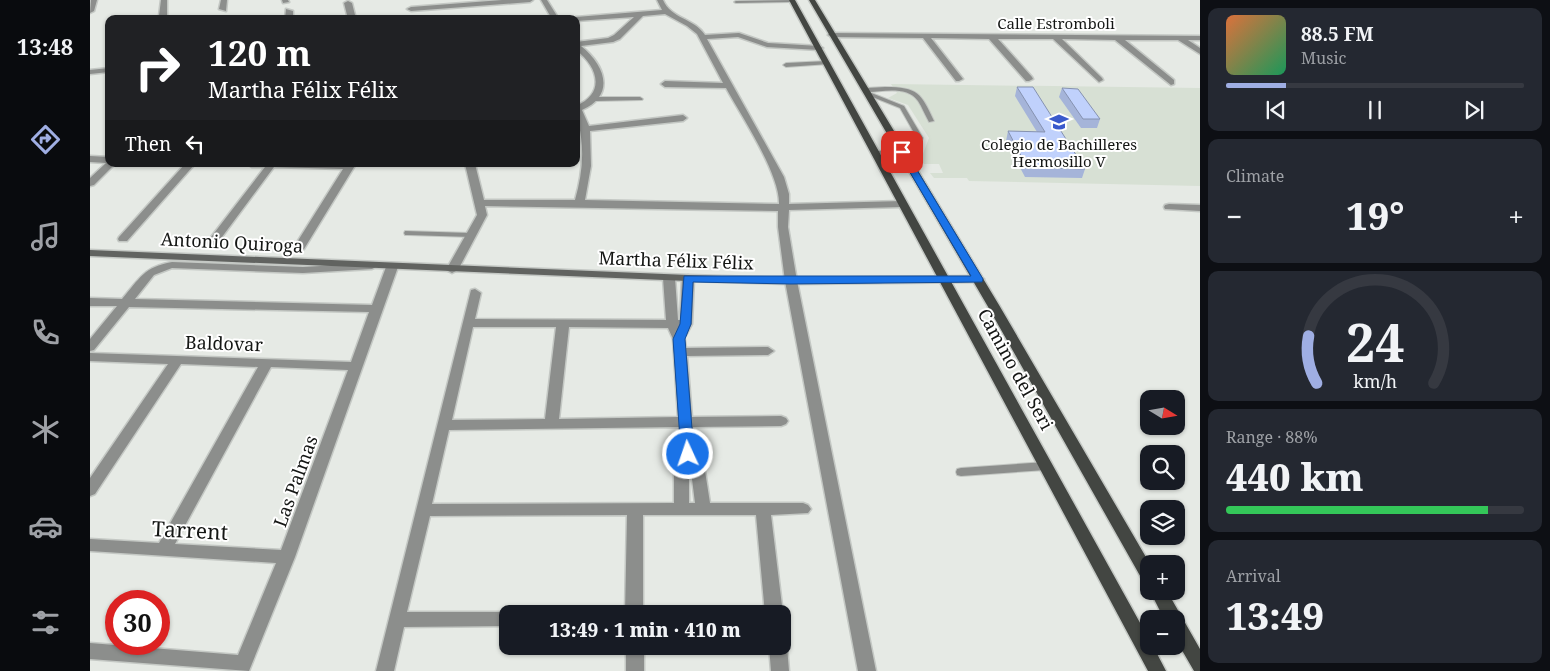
<!DOCTYPE html>
<html lang="en">
<head>
<meta charset="utf-8">
<style>
  body { margin:0; font-family:"Noto Serif",serif; background:#242831; color:#f1f3f6; height:100vh; display:flex; flex-direction:column; font-size:19px; white-space:nowrap }
  * { box-sizing:border-box; margin:0 }
  p { font-size:16px; color:#9ea1a6 }
  .icon { flex:none; width:28px; height:28px; fill:none; stroke:currentColor; stroke-width:2; stroke-linecap:round; stroke-linejoin:round }
  .map { position:relative; flex:1; overflow:hidden }
  .drawer { display:flex; flex-direction:column; gap:8px; padding:8px; background:#0d0f14; width:350px }
  .drawer>* { flex:none }
  .hud { position:absolute; left:15px; top:15px; width:475px; height:152px; border-radius:10px; box-shadow:0 1px 4px #0004; background:#202124; color:#fff; overflow:hidden }
  .needle { width:32px; rotate:101deg }
  .buttons { position:absolute; left:1050px; top:390px; display:grid; gap:10px }
  .buttons a { display:grid; place-items:center; width:45px; height:45px; border-radius:10px; background:#171b24; box-shadow:0 1px 4px #0004; font-size:25px }
  .speed { position:absolute; left:15px; top:590px; display:flex; gap:10px; font-size:25px; font-weight:700; text-align:center }
  .speed>* { display:grid; place-content:center; width:65px; height:65px; border-radius:50%; background:#171b24; box-shadow:0 1px 4px #0004; line-height:1 }
  .speed .limit { border:8px solid #d22; background:#fff; color:#111 }
  .pin { position:absolute; display:grid; place-items:center; width:42px; height:42px; color:#fff; margin:-21px; border-radius:10px; box-shadow:0 2px 8px #0006 }
  .me { position:absolute; width:55px; margin:-28px; rotate:357deg; stroke-linejoin:round; filter:drop-shadow(0 0 4px #0008) }
  .turn { display:flex; align-items:center; gap:18px; height:105px; padding:0 20px; font-size:22px }
  .turn .icon { width:65px; height:65px; stroke-width:2.5 }
  .turn b { display:block; font-size:35px; line-height:42px }
  .then { display:flex; align-items:center; height:48px; padding:0 20px; background:#0003; gap:10px; font-size:19px }
  .big { font-size:38px; font-weight:800; line-height:1.1 }
  .drawer .card { flex:1; display:flex; flex-direction:column; justify-content:center; gap:8px; min-width:0; padding:0 18px; border-radius:10px; background:#242831 }
  .drawer .dial { align-items:center; gap:0 }
  .dial svg { height:130px; overflow:visible; fill:none; stroke:#363941; stroke-width:7; stroke-linecap:round; text-anchor:middle }
  .dial text { fill:#f1f3f6; stroke:none }
  .song { display:flex; align-items:center; gap:15px }
  .cover { width:60px; height:60px; border-radius:8px; background:linear-gradient(135deg,hsl(20 70% 55%),hsl(150 70% 35%)) }
  .played { height:5px; border-radius:2px; background:linear-gradient(90deg,#9faee3 20%,#363941 20%) }
  .keys { display:flex; justify-content:space-around; direction:ltr }
  .heat { display:flex; justify-content:space-between; align-items:center; font-size:28px; direction:ltr }
  .charge { height:8px; border-radius:4px; background:linear-gradient(90deg,#34c759 88%,#363941 0) }
  .trip { position:absolute; left:409px; top:605px; width:292px; height:50px; border-radius:10px; background:#171b24; box-shadow:0 1px 4px #0004; font-weight:800; line-height:50px; text-align:center }
  main { display:flex; flex:1; min-height:0 }
  .menu { display:flex; flex-direction:column; width:90px; justify-content:space-around; align-items:center; background:#090b0e; color:#9ea1a6 }
  .menu .icon { width:35px; height:35px }
  .menu .current { color:#9faee3 }
  .menu b { font-size:22px; color:#f1f3f6 }
  .map>svg:first-child { display:block }
  .built { fill:#d7e0d4 }
  .lines { fill:none; stroke-linecap:round; stroke-linejoin:round }
  .lane-casing { stroke:#c4c8c4; stroke-width:2 }
  .street-casing { stroke:#c4c8c4; stroke-width:3 }
  .secondary-casing { stroke:#c4c8c4; stroke-width:3 }
  .primary-casing { stroke:#c4c8c4; stroke-width:3 }
  .lane { fill:#8c8e8c; fill-rule:evenodd }
  .street { fill:#8c8e8c; fill-rule:evenodd }
  .secondary { fill:#616360; fill-rule:evenodd }
  .primary { fill:#434642; fill-rule:evenodd }
  .wall { fill:#a5b4d9 }
  .building { fill:#c0d1fc; stroke:#8692b0 }
  .route { fill:#1a73e8; stroke:#114b97 }
  .labels { text-anchor:middle; dominant-baseline:central; stroke-width:4; stroke-linejoin:round; paint-order:stroke }
  .far-street-label { font-size:15px; fill:#141614; stroke:#fff }
  .far-poi-label { font-size:15px; fill:#141614; stroke:#fff }
  .street-label { font-size:18px; fill:#141614; stroke:#fff }
  .near-street-label { font-size:21px; fill:#141614; stroke:#fff }
</style>
</head>
<body>
<main>
<nav class="menu">
<b>13:48</b>
<svg class="icon current" aria-label="directions" viewBox="0 0 24 24"><path d="M12 3l9 9-9 9-9-9zM9 14v-3h6M13 9l2 2-2 2"/></svg>
<svg class="icon" aria-label="music" viewBox="0 0 24 24"><path d="M9 18V5l10-2v13"/><circle cx="6" cy="18" r="3"/><circle cx="16" cy="16" r="3"/></svg>
<svg class="icon" aria-label="phone" viewBox="0 0 24 24"><path d="M5 4h4l2 5-3 2q2 4 5 5l2-3 5 2v4C11 20 4 13 5 4z"/></svg>
<svg class="icon" aria-label="climate" viewBox="0 0 24 24"><path d="M12 3v18M4 7l16 10M4 17L20 7"/></svg>
<svg class="icon" aria-label="car" viewBox="0 0 24 24"><path d="M5 17H2v-5l4-1 3-4h7l3 4 3 1v5h-3M9 17h6M6 11h13"/><circle cx="7" cy="17" r="2"/><circle cx="17" cy="17" r="2"/></svg>
<svg class="icon" aria-label="filters" viewBox="0 0 24 24"><path d="M4 7h16M4 17h16"/><circle cx="9" cy="7" r="2"/><circle cx="15" cy="17" r="2"/></svg>
</nav>
<div class="map">
<svg width="1110" height="671" viewBox="0 0 1110 671">
  <rect width="100%" height="100%" fill="#e6eae5"/>
  <!-- built -->
  <path class="built" d="M801,84L1110,88V186L879,181L877,178H844L840,173H853L849,164H834L831,159L839,138L818,105L798,98L807,93Z"/>
  <g class="lines">
    <!-- lane casing -->
    <g class="lane-casing">
      <g id="lane">
        <path d="M704,0V2H702L646,3L644,2L646,1Z"/>
        <path d="M737,61L740,63L739,64L696,67L693,65L696,63Z"/>
        <path d="M795,87C828,87 831,93 844,121L839,122C835,115 832,107 828,101C818,86 794,91 779,92L814,106L833,138L822,166L820,167L817,165L827,138L810,108L775,94V92L773,90L776,88Z"/>
        <path d="M550,97L553,99L552,100L506,101L503,99L506,97Z"/>
        <path d="M812,150L815,152L814,153L785,155L782,153L785,151Z"/>
        <path d="M315,231L381,233L385,235L381,237L318,235H315L314,233Z"/>
        <path d="M956,462L960,463L961,466L960,469L956,470L871,476L867,475L866,472L867,469L871,468Z"/>
      </g>
    </g>
    <!-- street casing -->
    <g class="street-casing">
      <g id="street">
        <path d="M1,0H7L4,11L0,13Z"/>
        <path d="M71,0H77V16L73,18L69,16Z"/>
        <path d="M131,0H137L136,11L129,9Z"/>
        <path d="M192,0H198L199,2L193,3Z"/>
        <path d="M412,0H443L440,2L321,11L317,9L321,7Z"/>
        <path d="M451,0H457L469,19H462Z"/>
        <path d="M567,0H573C581,19 604,18 615,35L649,33L678,43L729,46L733,48L729,50L677,47L648,37L617,39L694,177L699,194V204L812,201L817,204L812,207L699,210L698,227L707,281L786,671H768L695,281L688,227V211L395,206L397,215L368,270L362,273L356,270L387,215L375,164H385L394,200H485C491,179 494,158 491,137C490,126 486,117 486,106C516,93 508,67 486,50V42L518,38L524,35L544,17L486,21V19H483L486,17L572,10ZM575,14L597,26L607,34L633,83L575,81L571,84L575,87L636,88C652,117 690,174 689,204L495,200L501,166L500,131L593,121L597,118L593,115L499,126L492,110C526,95 515,65 491,46L523,42L530,39L553,16Z"/>
        <path d="M258,1L262,3L266,19H258L254,3Z"/>
        <path d="M196,9L203,11V19H195Z"/>
        <path d="M739,33L1110,36V40H1098L1110,48V54L1088,40H1035L1084,80V84L1081,85L1025,40L972,39L1012,78L1013,80L1009,82L963,39H908L942,77L943,79L939,81H936L899,39L841,38L873,79L869,81H866L833,38L742,37L738,35Z"/>
        <path d="M19,68V72L0,74V70Z"/>
        <path d="M0,156L19,157V164H25L4,185L0,186V178L16,163L0,162Z"/>
        <path d="M95,164H105L37,241H29L28,239L29,237Z"/>
        <path d="M157,164H266L214,249L210,250L204,247L253,169L184,167L126,245H118L117,243L118,241L175,167H162Z"/>
        <path d="M1079,204L1110,205V211L1075,209L1074,207L1075,205Z"/>
        <path d="M82,262L213,267L282,263L288,266L282,269L213,273L82,268L64,275L45,299L282,305L296,267L302,264L308,267L205,557L159,671L0,659V643L148,655L186,563L0,551V539L69,543L168,367L91,364L5,494L0,496V478L78,364L0,361V353L261,362L279,312L39,307L4,350L0,351V339L27,306H0V298L32,299C50,278 54,267 82,262ZM181,367L258,370L191,550L85,544Z"/>
        <path d="M579,275L585,278L588,320H590L592,278L598,275L604,278L602,324L596,335H594L596,348L678,347L684,351L678,355L597,356L602,417L691,416L696,418L698,421L696,424L691,426L603,427L605,454L615,471L620,503H713L718,505L721,509L718,513L681,515L693,614H675L666,515H553V614H535L537,515L340,516L317,612H418L424,614H418V626L314,627L304,671H286L381,290L385,289L391,293L385,319L576,320L573,278ZM383,327H466L455,419L362,420ZM479,327L578,328L583,339L588,417L469,419ZM589,427L591,454L584,472V503L342,504L359,430ZM599,469L601,471L605,503H599Z"/>
        <path d="M692,640L697,646L699,671H681L679,646H692Z"/>
        <rect x="536" y="646" width="18" height="25"/>
      </g>
    </g>
    <!-- secondary casing -->
    <g class="secondary-casing">
      <path id="secondary" d="M0,250L598,275L701,278L888,276L894,279L888,282L701,284L598,281L0,256Z"/>
    </g>
    <!-- primary casing -->
    <g class="primary-casing">
      <g id="primary">
        <path d="M699,0H705L1059,639V646H1063L1076,671H1058Z"/>
        <path d="M719,0H725L909,305L1060,564H1059V583L1053,581L897,305Z"/>
        <path d="M1060,591H1077L1110,649V671H1104L1086,640V619H1074Z"/>
      </g>
    </g>
    <!-- lane -->
    <use href="#lane" class="lane"/>
    <!-- street -->
    <use href="#street" class="street"/>
    <!-- secondary -->
    <use href="#secondary" class="secondary"/>
    <!-- primary -->
    <use href="#primary" class="primary"/>
  </g>
  <!-- wall -->
  <g class="wall">
    <path d="M927,87L995,169L992,178L935,177L916,141L918,131L947,132L925,96Z"/>
    <path d="M972,88L1010,119L1007,128H991L969,97Z"/>
  </g>
  <!-- building -->
  <g class="building">
    <path d="M927,87H943L995,169L937,167L918,131L955,132Z"/>
    <path d="M972,88L988,89L1010,119H993Z"/>
  </g>
  <!-- route -->
  <path class="route" d="M812,149L816,152L893,279L892,282L701,284L603,282L601,324L595,339L604,454L602,457H593L591,454L583,339L590,324L594,276H881L808,152Z"/>
  <!-- icons -->
  <defs>
    <g id="school-bare" transform="scale(1.5)"><path d="M0-5L7-2L0 1L-7-2ZM-4 1L0 2.5L4 1V4Q0 6-4 4Z" fill="#3a5acc" stroke="#fff" stroke-width="2.5" paint-order="stroke"/></g>
  </defs>
  <g fill-rule="evenodd">
    <use href="#school-bare" x="969" y="122"/>
  </g>
  <g class="labels">
    <!-- far-street labels -->
    <g class="far-street-label">
      <text x="966" y="23">Calle Estromboli</text>
    </g>
    <!-- far-poi labels -->
    <g class="far-poi-label">
      <text x="969" y="144">Colegio de Bachilleres<tspan x="969" dy="17">Hermosillo V</tspan></text>
    </g>
    <!-- street labels -->
    <g class="street-label">
      <text transform="translate(142 242) rotate(3)">Antonio Quiroga</text>
      <text transform="translate(586 260) rotate(2)">Martha Félix Félix</text>
      <text transform="translate(134 343) rotate(2)">Baldovar</text>
      <text transform="translate(926 369) rotate(61)">Camino del Seri</text>
      <text transform="translate(205 481) rotate(-70)">Las Palmas</text>
    </g>
    <!-- near-street labels -->
    <g class="near-street-label">
      <text transform="translate(100 530) rotate(3)">Tarrent</text>
    </g>
  </g>
</svg>
<div class="buttons">
<a><svg class="needle" viewBox="-14 -14 28 28"><path d="M0-13l5 13h-10z" fill="#e53935"/><path d="M0 13l5-13h-10z" fill="#9ea1a6"/></svg></a>
<a><svg class="icon" aria-label="search" viewBox="0 0 24 24"><circle cx="10" cy="10" r="6"/><path d="M15 15l6 6"/></svg></a>
<a><svg class="icon" aria-label="layers" viewBox="0 0 24 24"><path d="M12 4l9 5-9 5-9-5zM3 14l9 5 9-5"/></svg></a>
<a>+</a>
<a>−</a>
</div>
<div class="speed"><div class="limit">30</div></div>
<div class="pin" style="left:812px;top:152px;background:#d93025"><svg class="icon" aria-label="arrive" viewBox="0 0 24 24"><path d="M6 21V4h12l-3 4 3 4H6"/></svg></div>
<svg class="me" style="left:598px;top:454px" viewBox="-20 -20 40 40"><circle r="17" fill="#1a73e8" stroke="#fff" stroke-width="3"/><path d="M0-11L8 9 0 5-8 9z" fill="#fff"/></svg>
<div class="trip">13:49 · 1 min · 410 m</div>
<div class="hud">
<div class="turn"><svg class="icon" aria-label="right" viewBox="0 0 24 24"><path d="M7 20v-9h11M14 6l5 5-5 5"/></svg><div><b>120 m</b>Martha Félix Félix</div></div>
<div class="then">Then<svg class="icon" aria-label="left" viewBox="0 0 24 24"><path d="M17 20v-9H6M10 6l-5 5 5 5"/></svg></div>
</div>
</div>
<section class="drawer">
<div class="card">
<div class="song"><i class="cover"></i><div><b>88.5 FM</b><p>Music</p></div></div>
<div class="played"></div>
<div class="keys"><svg class="icon" aria-label="previous" viewBox="0 0 24 24"><path d="M18 5L8 12l10 7zM5 5v14"/></svg><svg class="icon" aria-label="pause" viewBox="0 0 24 24"><path d="M8 5v14M16 5v14"/></svg><svg class="icon" aria-label="next" viewBox="0 0 24 24"><path d="M6 5l10 7-10 7zM19 5v14"/></svg></div>
</div>
<div class="card"><p>Climate</p>
<div class="heat"><a>−</a><b class="big">19°</b><a>+</a></div>
</div>
<div class="card dial"><svg viewBox="0 0 100 80">
<path d="M14 69A42 42 0 1 1 86 69"/>
<path d="M14 69A42 42 0 0 1 9 40" stroke="#9faee3"/>
<text x="50" y="56" font-size="32" font-weight="700">24</text>
<text x="50" y="72" font-size="11">km/h</text>
</svg></div>
<div class="card"><p>Range · 88%</p><b class="big">440 km</b><div class="charge"></div></div>
<div class="card"><p>Arrival</p><b class="big">13:49</b></div>
</section>
</main>
</body>
</html>
